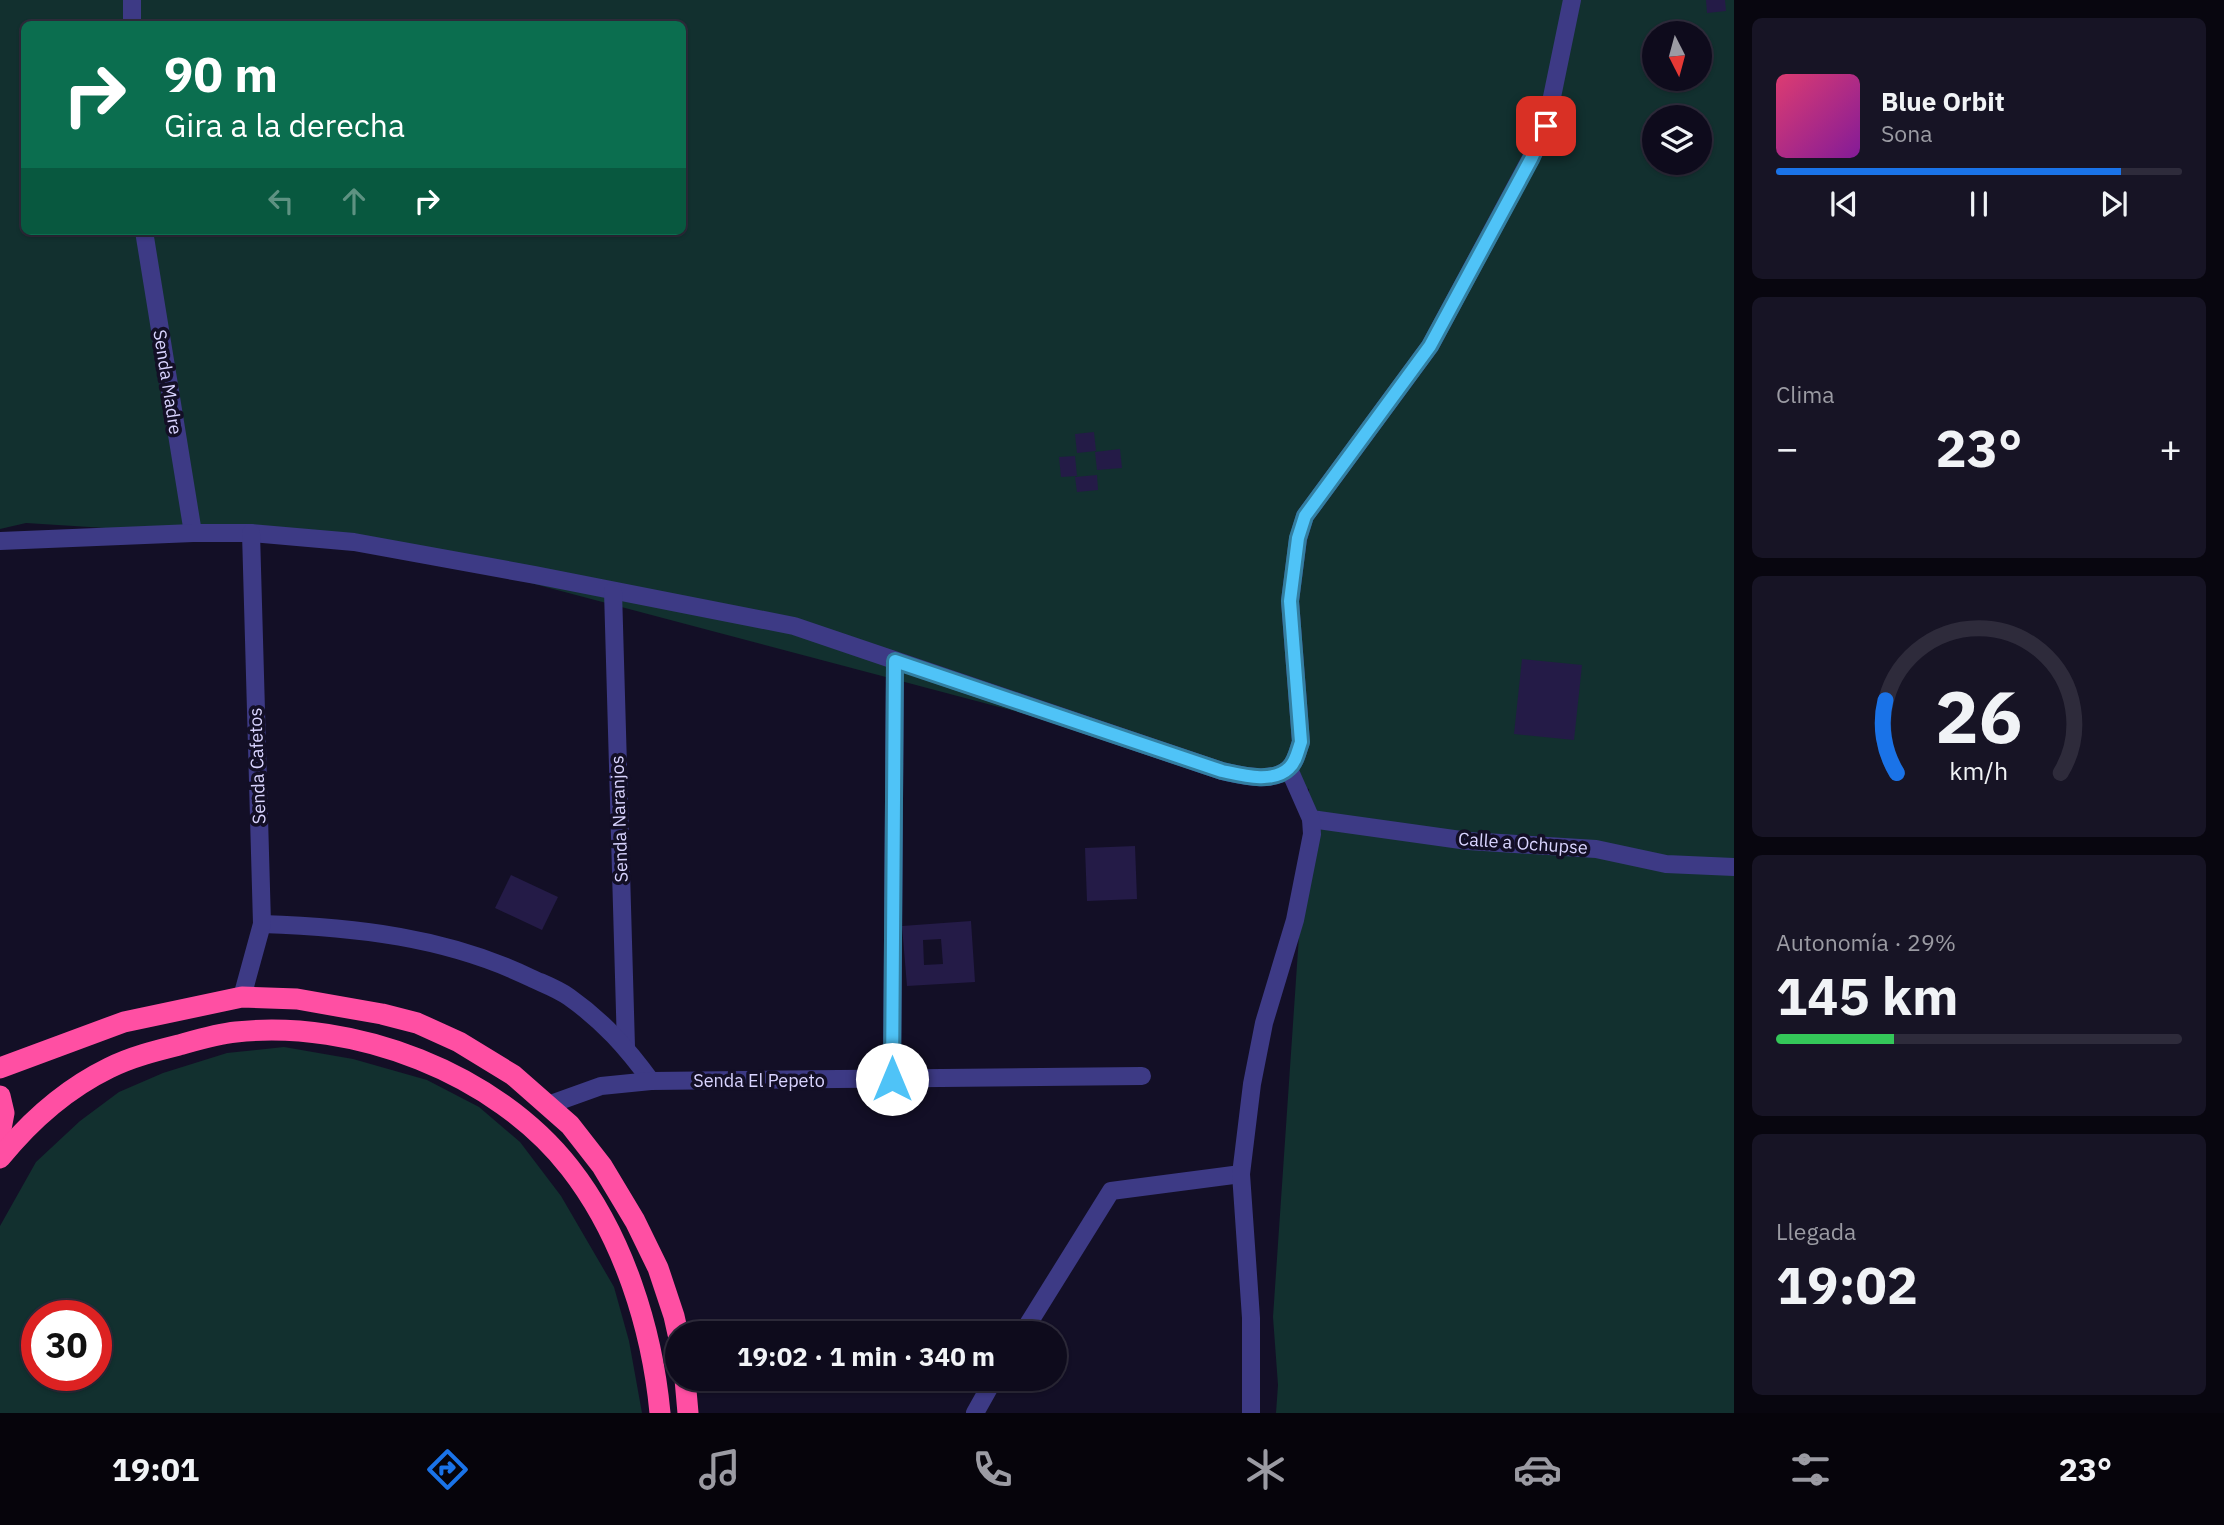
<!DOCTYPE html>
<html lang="es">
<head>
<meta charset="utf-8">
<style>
  body { margin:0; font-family:"IBM Plex Sans",sans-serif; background:#171425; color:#f1f3f6; height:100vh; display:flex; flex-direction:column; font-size:26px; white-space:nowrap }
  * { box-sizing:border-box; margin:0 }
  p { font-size:23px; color:#9b9ba3 }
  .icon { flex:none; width:38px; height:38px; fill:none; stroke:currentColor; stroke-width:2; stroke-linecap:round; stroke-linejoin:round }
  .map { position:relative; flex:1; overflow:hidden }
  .side { display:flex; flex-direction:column; gap:18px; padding:18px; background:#08060f; width:490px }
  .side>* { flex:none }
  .banner { position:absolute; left:21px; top:21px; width:665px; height:214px; border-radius:10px; box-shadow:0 2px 5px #0004,0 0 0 2px #2e2b3b; background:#0b6e4f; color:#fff; overflow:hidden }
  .needle { width:46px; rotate:174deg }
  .fabs { position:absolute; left:1642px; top:21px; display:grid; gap:14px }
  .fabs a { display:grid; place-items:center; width:70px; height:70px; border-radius:50%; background:#0e0b1c; box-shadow:0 2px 5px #0004,0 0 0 2px #2e2b3b; font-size:35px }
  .speed { position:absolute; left:21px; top:1300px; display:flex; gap:14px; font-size:35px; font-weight:700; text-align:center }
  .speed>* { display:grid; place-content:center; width:91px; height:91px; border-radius:50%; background:#0e0b1c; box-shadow:0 2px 5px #0004,0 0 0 2px #2e2b3b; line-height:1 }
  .speed .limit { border:10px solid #d22; background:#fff; color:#111 }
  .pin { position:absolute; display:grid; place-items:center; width:60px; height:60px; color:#fff; margin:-30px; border-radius:14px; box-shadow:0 4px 10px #0006 }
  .me { position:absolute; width:77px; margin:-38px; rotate:0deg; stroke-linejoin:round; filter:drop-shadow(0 0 5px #0008) }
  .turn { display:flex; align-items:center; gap:24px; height:147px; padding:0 28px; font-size:32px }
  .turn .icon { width:91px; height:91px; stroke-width:2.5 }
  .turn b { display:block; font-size:49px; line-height:60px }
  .lanes { display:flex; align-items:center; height:66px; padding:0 28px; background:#0003; justify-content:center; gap:35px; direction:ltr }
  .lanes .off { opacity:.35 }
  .big { font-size:52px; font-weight:800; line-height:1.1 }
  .side .card { flex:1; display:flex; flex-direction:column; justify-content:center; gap:10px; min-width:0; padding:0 24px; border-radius:10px; background:#171425 }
  .side .dial { align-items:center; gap:0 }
  .dial svg { height:182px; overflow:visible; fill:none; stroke:#2e2b3b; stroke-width:7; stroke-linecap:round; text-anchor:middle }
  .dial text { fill:#f1f3f6; stroke:none }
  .song { display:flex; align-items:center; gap:21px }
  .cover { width:84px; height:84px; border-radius:10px; background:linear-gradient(135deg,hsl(340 70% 55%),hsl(290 70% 35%)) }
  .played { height:7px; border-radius:4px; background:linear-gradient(90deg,#1a73e8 85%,#2e2b3b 85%) }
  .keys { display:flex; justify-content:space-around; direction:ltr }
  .heat { display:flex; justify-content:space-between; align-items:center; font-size:38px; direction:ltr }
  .charge { height:10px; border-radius:5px; background:linear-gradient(90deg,#34c759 29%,#2e2b3b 0) }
  .trip { position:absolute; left:665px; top:1321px; width:402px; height:70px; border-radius:35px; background:#0e0b1c; box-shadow:0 2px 5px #0004,0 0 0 2px #2e2b3b; font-weight:800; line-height:70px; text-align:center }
  .tab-bar { display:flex; height:112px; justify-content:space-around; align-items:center; background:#06040b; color:#9b9ba3 }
  .tab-bar .icon { width:49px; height:49px }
  .tab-bar .on { color:#1a73e8 }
  .tab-bar b { font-size:32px; color:#f1f3f6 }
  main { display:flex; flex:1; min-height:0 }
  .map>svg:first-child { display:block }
  .green { fill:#12302f; fill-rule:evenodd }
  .building { fill:#241b47; fill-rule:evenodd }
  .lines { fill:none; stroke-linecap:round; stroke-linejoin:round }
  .minor { stroke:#3d3a85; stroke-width:18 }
  .highway { stroke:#ff4fa3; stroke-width:21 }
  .route-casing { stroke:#337fa1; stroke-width:18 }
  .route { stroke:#4fc3f7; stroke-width:12 }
  .labels { text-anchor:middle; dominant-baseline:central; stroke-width:7; stroke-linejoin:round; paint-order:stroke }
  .street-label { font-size:18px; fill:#d9d4ff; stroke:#130f26 }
</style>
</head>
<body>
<main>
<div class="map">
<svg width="1734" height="1413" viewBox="0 0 1734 1413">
  <rect width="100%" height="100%" fill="#130f26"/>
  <!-- green -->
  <g class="green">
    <path d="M0,0H1734V1413H1276L1278,1385L1273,1317L1309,789L391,546L26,523L0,529ZM24,24H682V231H24ZM1654,33H1699V79H1654ZM1654,117H1699V163H1654Z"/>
    <path d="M284,1047L353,1059L427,1080L479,1107L520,1142L561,1196L614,1287L629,1341L642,1413H0V1226L36,1162L80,1121L119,1092L163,1073L227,1053ZM37,1316H96V1376H37Z"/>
  </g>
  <!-- building -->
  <g class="building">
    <path d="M1706,0H1725L1726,11L1707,13Z"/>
    <path d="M1094,432L1096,451L1077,453L1075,434Z"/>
    <path d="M1120,449L1122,468L1097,470L1095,452Z"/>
    <path d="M1075,456L1077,476L1061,477L1059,457Z"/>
    <path d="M1097,475L1098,490L1077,492L1075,477Z"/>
    <path d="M1522,659L1582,665L1574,740L1514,734Z"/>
    <path d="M1135,846L1137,899L1087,901L1085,848Z"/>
    <path d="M511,875L558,897L542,930L495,908Z"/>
    <path d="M971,921L975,982L907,986L902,926ZM941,939L943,964L924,965L923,940Z"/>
  </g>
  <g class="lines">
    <!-- minor -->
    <g class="minor">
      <path d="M132,0V24"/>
      <path d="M144,231L193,533"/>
      <path d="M0,541L193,533H251L354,542L535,575L794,626L1222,771C1241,775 1273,784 1289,768C1296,762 1298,750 1301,742L1290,601L1298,539L1305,516L1430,346L1531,158L1546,126L1572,0"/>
      <path d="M613,591L626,1047"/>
      <path d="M1311,819L1468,841L1596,849L1666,864L1734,867"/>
      <path d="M262,924C354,927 447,937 531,978C544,984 558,989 569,997C603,1021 627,1048 651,1081"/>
      <path d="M242,997L262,924L251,533"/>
      <path d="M892,1079L895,661"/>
      <path d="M548,1105L601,1086L651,1081L1142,1076"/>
      <path d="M1022,1334L1111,1191L1241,1174"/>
      <path d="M975,1413L994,1379"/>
      <path d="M1251,1413V1318L1241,1174L1252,1084L1264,1023L1295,920L1312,834L1311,819L1289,769"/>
    </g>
    <!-- highway -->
    <g class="highway">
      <path d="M0,1068L124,1022L242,997L297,999L382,1014L417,1023L459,1042L513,1075L570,1125L602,1166L635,1221L658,1268L674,1316L678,1334"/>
      <path d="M0,1096L4,1113L0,1134"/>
      <path d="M0,1158C30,1121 66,1089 109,1068C131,1057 155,1051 179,1045C197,1040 217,1034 236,1032C354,1019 496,1073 570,1168C623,1236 652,1328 660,1413"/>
      <path d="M685,1379L688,1413"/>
    </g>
  </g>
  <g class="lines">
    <!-- route casing -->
    <g class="route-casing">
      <path id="route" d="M892,1079L895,661L1222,771C1241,775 1273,784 1289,768C1296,762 1298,750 1301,742L1290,601L1298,538L1305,516L1430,346L1531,159L1546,126"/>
    </g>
    <!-- route -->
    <use href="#route" class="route"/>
  </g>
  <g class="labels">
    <!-- street labels -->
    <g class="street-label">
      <text transform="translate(168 382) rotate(81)">Senda Madre</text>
      <text transform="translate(257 766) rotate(-92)">Senda Cafetos</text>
      <text transform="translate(619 819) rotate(-92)">Senda Naranjos</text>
      <text transform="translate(1523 843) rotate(4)">Calle a Ochupse</text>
      <text x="759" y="1080">Senda El Pepeto</text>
    </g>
  </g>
</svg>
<div class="fabs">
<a><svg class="needle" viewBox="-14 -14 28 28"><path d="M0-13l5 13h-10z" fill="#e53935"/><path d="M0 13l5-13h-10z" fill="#9b9ba3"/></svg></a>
<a><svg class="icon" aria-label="layers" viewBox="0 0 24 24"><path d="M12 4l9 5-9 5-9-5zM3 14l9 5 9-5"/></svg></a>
</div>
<div class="speed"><div class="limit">30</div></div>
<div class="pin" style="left:1546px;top:126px;background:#d93025"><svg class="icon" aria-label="arrive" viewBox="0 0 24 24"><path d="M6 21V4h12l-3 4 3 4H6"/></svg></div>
<svg class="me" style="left:892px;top:1079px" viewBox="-20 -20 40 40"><circle r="19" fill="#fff"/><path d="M0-13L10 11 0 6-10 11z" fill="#4fc3f7"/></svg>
<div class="trip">19:02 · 1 min · 340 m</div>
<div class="banner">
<div class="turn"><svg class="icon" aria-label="right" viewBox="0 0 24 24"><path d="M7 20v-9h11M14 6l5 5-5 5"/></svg><div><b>90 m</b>Gira a la derecha</div></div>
<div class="lanes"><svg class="icon off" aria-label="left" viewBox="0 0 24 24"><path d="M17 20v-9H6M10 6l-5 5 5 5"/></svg><svg class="icon off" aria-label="ahead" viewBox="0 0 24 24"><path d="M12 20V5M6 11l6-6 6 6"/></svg><svg class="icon" aria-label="right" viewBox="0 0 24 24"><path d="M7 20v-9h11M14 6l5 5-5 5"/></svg></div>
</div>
</div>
<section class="side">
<div class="card">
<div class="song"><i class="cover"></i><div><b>Blue Orbit</b><p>Sona</p></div></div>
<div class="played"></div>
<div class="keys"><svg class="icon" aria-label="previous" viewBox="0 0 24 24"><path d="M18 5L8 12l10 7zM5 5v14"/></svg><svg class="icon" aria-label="pause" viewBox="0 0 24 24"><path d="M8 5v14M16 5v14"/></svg><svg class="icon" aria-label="next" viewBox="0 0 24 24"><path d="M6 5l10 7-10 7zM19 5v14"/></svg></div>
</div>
<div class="card"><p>Clima</p>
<div class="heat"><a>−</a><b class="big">23°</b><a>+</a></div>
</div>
<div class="card dial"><svg viewBox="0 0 100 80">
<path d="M14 69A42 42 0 1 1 86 69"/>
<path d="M14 69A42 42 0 0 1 9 37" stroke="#1a73e8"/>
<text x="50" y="56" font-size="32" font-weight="700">26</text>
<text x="50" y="72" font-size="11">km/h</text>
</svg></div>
<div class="card"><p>Autonomía · 29%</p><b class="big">145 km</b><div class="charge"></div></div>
<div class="card"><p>Llegada</p><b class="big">19:02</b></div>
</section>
</main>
<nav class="tab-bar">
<b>19:01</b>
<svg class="icon on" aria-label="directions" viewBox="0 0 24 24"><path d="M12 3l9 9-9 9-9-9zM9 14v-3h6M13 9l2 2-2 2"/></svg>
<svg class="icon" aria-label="music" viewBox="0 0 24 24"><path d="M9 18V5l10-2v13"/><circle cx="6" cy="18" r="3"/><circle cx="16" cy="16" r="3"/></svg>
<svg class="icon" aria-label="phone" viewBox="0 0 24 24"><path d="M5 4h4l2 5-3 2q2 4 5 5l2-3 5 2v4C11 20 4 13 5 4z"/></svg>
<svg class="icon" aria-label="climate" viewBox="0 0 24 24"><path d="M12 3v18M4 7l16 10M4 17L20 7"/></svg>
<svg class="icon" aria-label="car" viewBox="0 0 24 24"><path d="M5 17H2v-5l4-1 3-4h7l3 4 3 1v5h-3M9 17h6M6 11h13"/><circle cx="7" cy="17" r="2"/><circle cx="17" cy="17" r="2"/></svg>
<svg class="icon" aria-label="filters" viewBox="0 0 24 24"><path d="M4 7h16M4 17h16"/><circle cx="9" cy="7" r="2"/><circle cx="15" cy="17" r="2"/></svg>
<b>23°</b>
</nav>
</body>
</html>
